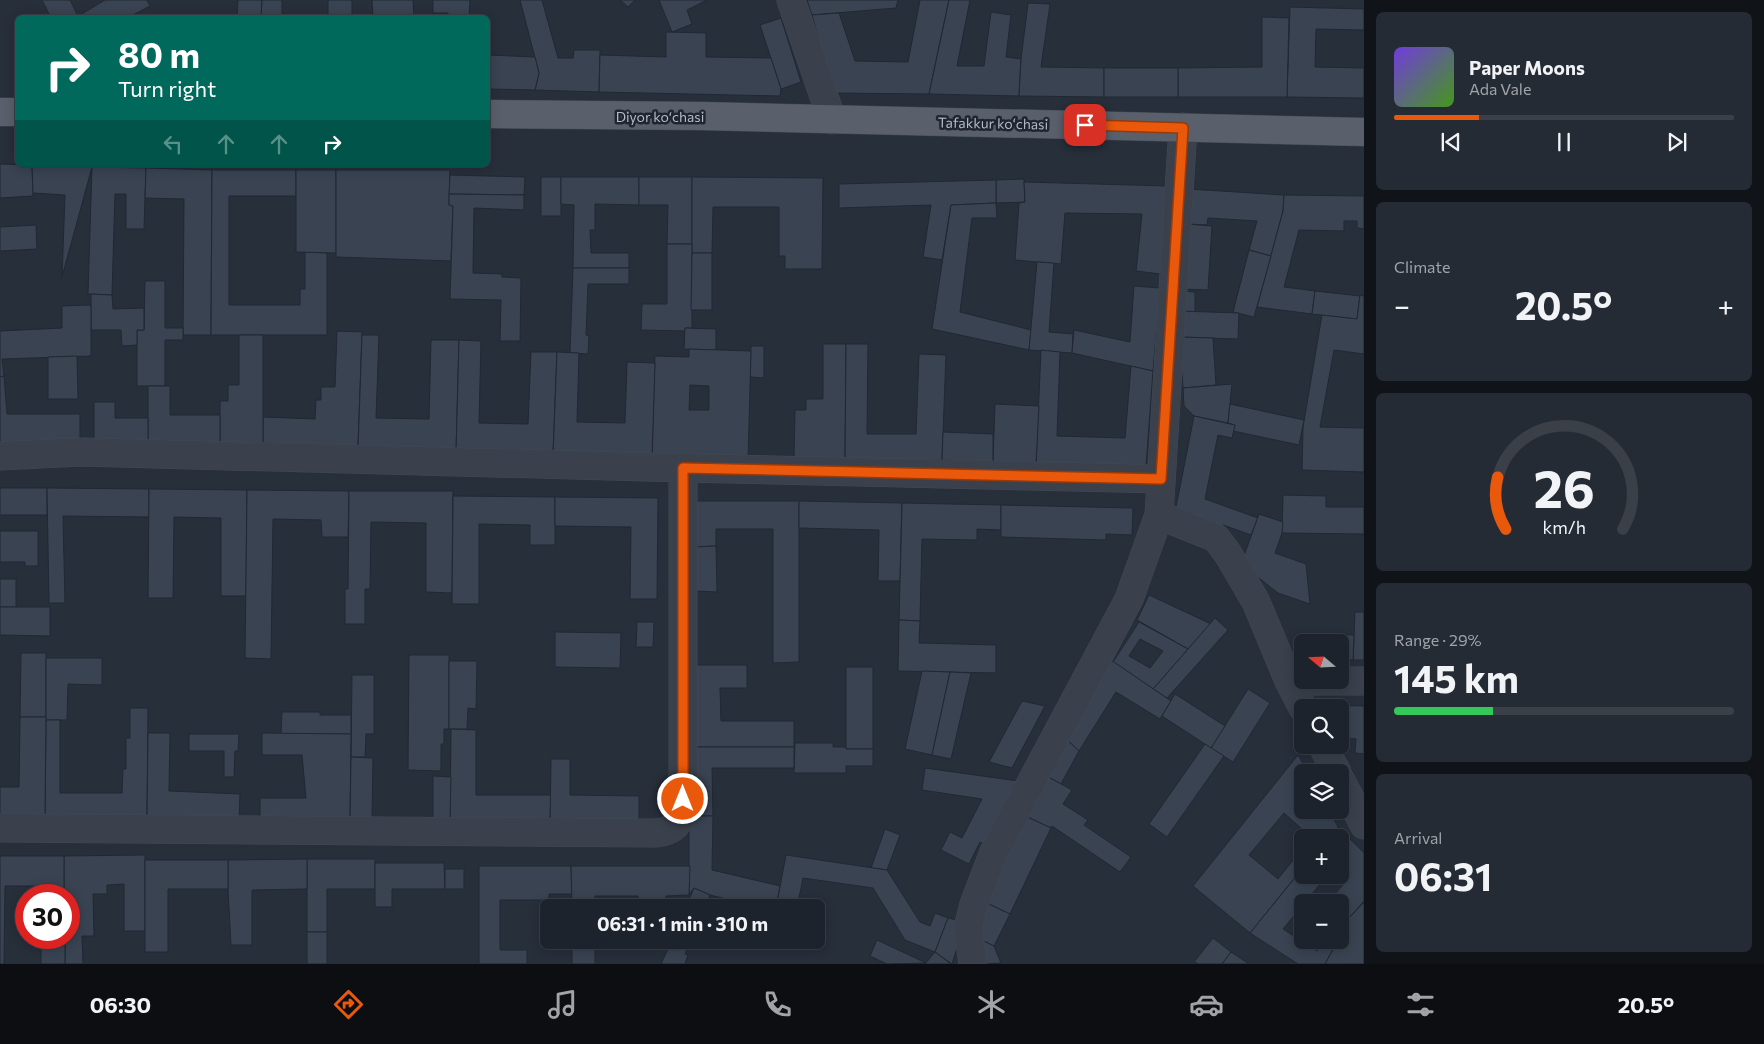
<!DOCTYPE html>
<html lang="en">
<head>
<meta charset="utf-8">
<style>
  body { margin:0; font-family:Commissioner,sans-serif; background:#252b34; color:#f1f3f6; height:100vh; display:flex; flex-direction:column; font-size:19px; white-space:nowrap }
  * { box-sizing:border-box; margin:0 }
  p { font-size:16px; color:#a0a4a9 }
  .icon { flex:none; width:28px; height:28px; fill:none; stroke:currentColor; stroke-width:2; stroke-linecap:round; stroke-linejoin:round }
  .map { position:relative; flex:1; overflow:hidden }
  .drawer { display:flex; flex-direction:column; gap:12px; padding:12px; background:#101318; width:400px }
  .drawer>* { flex:none }
  .hud { position:absolute; left:15px; top:15px; width:475px; height:152px; border-radius:8px; box-shadow:0 2px 12px #0003,0 0 0 1px #3b4048; background:#00695c; color:#fff; overflow:hidden }
  .needle { width:32px; rotate:289deg }
  .buttons { position:absolute; left:1294px; top:634px; display:grid; gap:10px }
  .buttons a { display:grid; place-items:center; width:55px; height:55px; border-radius:8px; background:#1d232c; box-shadow:0 2px 12px #0003,0 0 0 1px #3b4048; font-size:25px }
  .speed { position:absolute; left:15px; top:884px; display:flex; gap:10px; font-size:25px; font-weight:700; text-align:center }
  .speed>* { display:grid; place-content:center; width:65px; height:65px; border-radius:50%; background:#1d232c; box-shadow:0 2px 12px #0003,0 0 0 1px #3b4048; line-height:1 }
  .speed .limit { border:8px solid #d22; background:#fff; color:#111 }
  .pin { position:absolute; display:grid; place-items:center; width:42px; height:42px; color:#fff; margin:-21px; border-radius:10px; box-shadow:0 2px 8px #0006 }
  .me { position:absolute; width:55px; margin:-28px; rotate:0deg; stroke-linejoin:round; filter:drop-shadow(0 0 4px #0008) }
  .turn { display:flex; align-items:center; gap:18px; height:105px; padding:0 20px; font-size:22px }
  .turn .icon { width:65px; height:65px; stroke-width:2.5 }
  .turn b { display:block; font-size:35px; line-height:42px }
  .lanes { display:flex; align-items:center; height:48px; padding:0 20px; background:#0003; justify-content:center; gap:25px; direction:ltr }
  .lanes .off { opacity:.35 }
  .big { font-size:38px; font-weight:700; line-height:1.1 }
  .drawer .widget { flex:1; display:flex; flex-direction:column; justify-content:center; gap:8px; min-width:0; padding:0 18px; border-radius:8px; background:#252b34 }
  .drawer .dial { align-items:center; gap:0 }
  .dial svg { height:130px; overflow:visible; fill:none; stroke:#3b4048; stroke-width:7; stroke-linecap:round; text-anchor:middle }
  .dial text { fill:#f1f3f6; stroke:none }
  .song { display:flex; align-items:center; gap:15px }
  .cover { width:60px; height:60px; border-radius:8px; background:linear-gradient(135deg,hsl(260 70% 55%),hsl(100 70% 35%)) }
  .played { height:5px; border-radius:2px; background:linear-gradient(90deg,#ea580c 25%,#3b4048 25%) }
  .keys { display:flex; justify-content:space-around; direction:ltr }
  .heat { display:flex; justify-content:space-between; align-items:center; font-size:28px; direction:ltr }
  .charge { height:8px; border-radius:4px; background:linear-gradient(90deg,#34c759 29%,#3b4048 0) }
  .trip { position:absolute; left:540px; top:899px; width:285px; height:50px; border-radius:8px; background:#1d232c; box-shadow:0 2px 12px #0003,0 0 0 1px #3b4048; font-weight:700; line-height:50px; text-align:center }
  .menu { display:flex; height:80px; justify-content:space-around; align-items:center; background:#0c0e12; color:#a0a4a9 }
  .menu .icon { width:35px; height:35px }
  .menu .on { color:#ea580c }
  .menu b { font-size:22px; color:#f1f3f6 }
  main { display:flex; flex:1; min-height:0 }
  .map>svg:first-child { display:block }
  .building { fill:#394352; stroke:#212833; fill-rule:evenodd }
  .lines { fill:none; stroke-linecap:round; stroke-linejoin:round }
  .minor-casing { stroke:#434a55; stroke-width:29 }
  .major-casing { stroke:#434a55; stroke-width:29 }
  .minor { stroke:#3a414c; stroke-width:28 }
  .major { stroke:#59606b; stroke-width:28 }
  .route-casing { stroke:#983908; stroke-width:12 }
  .route { stroke:#ea580c; stroke-width:9 }
  .labels { text-anchor:middle; dominant-baseline:central; stroke-width:5; stroke-linejoin:round; paint-order:stroke }
  .street-label { font-size:14px; fill:#b6bcc7; stroke:#1f2631 }
</style>
</head>
<body>
<main>
<div class="map">
<svg width="1364" height="964" viewBox="0 0 1364 964">
  <rect width="100%" height="100%" fill="#272f3b"/>
  <!-- building -->
  <g class="building">
    <path d="M42,0H70L78,16L74,18H51Z"/>
    <path d="M105,0H147L150,6L127,18H75Z"/>
    <path d="M238,0H262L261,18H237Z"/>
    <path d="M262,0H282V18H261Z"/>
    <rect x="328" y="0" width="24" height="18"/>
    <path d="M372,0H413L414,18H373Z"/>
    <path d="M433,0H470L469,18H448V13H433Z"/>
    <path d="M520,0H542L558,58H573L574,50H600L599,92L535,90L539,73Z"/>
    <path d="M620,0H635L628,7Z"/>
    <path d="M659,0H707L687,10L692,24L672,32Z"/>
    <path d="M807,0H898L896,8L812,15Z"/>
    <path d="M920,0H949L929,94L834,93L812,15L839,13L855,61L908,62Z"/>
    <path d="M949,0H970L957,66H984L991,12L1011,15L1006,57L1021,59L1019,96L929,94Z"/>
    <path d="M1028,3L1050,4L1041,67L1104,68V97L1019,96L1021,59Z"/>
    <path d="M1290,7L1364,9V30L1316,29L1315,67L1364,68V98L1287,97Z"/>
    <path d="M1262,17L1289,18L1287,97H1178V68L1262,67Z"/>
    <path d="M781,18L801,82L781,89L760,25Z"/>
    <path d="M666,32L706,33V57L771,58L781,89L780,96L599,92L600,55L666,57Z"/>
    <path d="M488,55L535,57L539,73L535,90L488,89Z"/>
    <rect x="1104" y="68" width="74" height="29"/>
    <path d="M0,164L32,165L33,196L0,198Z"/>
    <path d="M32,165L92,167L62,277L65,195L33,193Z"/>
    <path d="M92,167L146,168L144,229H126V194H115L112,295L88,294Z"/>
    <path d="M146,168L212,170L211,335H183L184,199L145,198Z"/>
    <path d="M212,170H296V196H229V305H300V289H305V252L327,253V335H211Z"/>
    <path d="M296,170H336V253L296,252Z"/>
    <path d="M336,170H450L449,205L453,206L451,261L336,257Z"/>
    <path d="M450,175L525,177L524,195L449,194Z"/>
    <rect x="541" y="177" width="20" height="39"/>
    <path d="M561,177H639V205L595,204V230H590L591,253H629V268H573L574,205L561,204Z"/>
    <path d="M639,177H692V244H667L668,205H639Z"/>
    <path d="M692,177L823,178L822,269H785V256H779V207H713L712,253H692Z"/>
    <path d="M1024,179L1025,202L996,203V180Z"/>
    <path d="M996,180V203L951,205L942,260L923,257L931,205L839,208V184Z"/>
    <path d="M1024,182L1167,186L1161,274L1136,271L1142,214L1065,213L1061,264L1015,260L1019,203L1025,202Z"/>
    <path d="M1189,189L1284,195L1283,211L1271,256L1249,250L1257,221L1208,218L1207,225L1187,224Z"/>
    <path d="M449,194L524,195V210L474,208L473,273L502,274V277L521,278L520,341H500L501,300L450,299L453,206L449,205Z"/>
    <path d="M1284,195L1364,196V229L1357,228V221H1344V231L1299,230L1284,287L1315,291L1312,314L1257,307L1283,211Z"/>
    <path d="M996,203L997,218H972L960,312L1031,330L1029,350L932,329L951,205Z"/>
    <path d="M1187,224L1212,226L1208,290L1182,289Z"/>
    <path d="M36,225L37,249L0,251V227Z"/>
    <path d="M667,244H692V328H685V331L641,330L642,304H667Z"/>
    <path d="M1249,250L1271,256L1254,317L1233,312Z"/>
    <path d="M692,253H712V310H691Z"/>
    <path d="M1037,262L1054,263L1049,332L1073,334L1072,353L1029,350Z"/>
    <path d="M573,268H629V284H588L586,335L589,336L588,354L570,353Z"/>
    <path d="M145,281H165V328H183V340H165V386H137V330H144Z"/>
    <path d="M1134,286L1160,288L1153,371L1072,353L1074,330L1130,342Z"/>
    <path d="M1181,291L1195,292V312L1180,311Z"/>
    <path d="M1315,291L1360,296L1357,319L1312,314Z"/>
    <path d="M91,294L112,295L113,309L144,308V330H137V345L122,346L121,330H91Z"/>
    <path d="M1360,295L1364,296V354L1334,350L1320,427L1364,428V472L1302,470L1303,427L1322,315L1357,319Z"/>
    <path d="M91,305V356L2,359L4,376L0,377V331L62,328V306Z"/>
    <path d="M1180,311L1239,313L1238,339L1179,337Z"/>
    <path d="M685,328L716,329V350L684,349Z"/>
    <path d="M337,331L362,332L358,446L263,443V417L315,419L316,400H321V387H335Z"/>
    <path d="M239,335H263V443H220V401H228V385H239Z"/>
    <path d="M362,335H379L376,418L429,419L431,340H459L456,452L358,449Z"/>
    <path d="M1179,337L1213,338L1216,385L1183,388Z"/>
    <path d="M459,340L481,341L479,423L528,424L531,352H557L553,455L456,452Z"/>
    <path d="M823,344H846L845,459H794L795,410H806V399H823Z"/>
    <path d="M846,344H868L867,434H916L919,354L946,355L942,460L845,459Z"/>
    <path d="M751,346H764V378L750,377Z"/>
    <path d="M689,349L751,351L748,460L652,458L655,356L689,357ZM690,385L709,386V410H689Z"/>
    <path d="M1041,350L1060,352L1057,436L1125,438L1131,366L1153,371L1146,466L1036,464Z"/>
    <path d="M557,352L579,353L577,422L625,423L627,362L655,363L652,458L553,455Z"/>
    <path d="M77,356L78,399H48V357Z"/>
    <path d="M4,376L7,414H80V444L0,443V377Z"/>
    <path d="M1232,384L1228,423L1194,416L1184,406L1183,388Z"/>
    <path d="M148,386H170V415H220V443H148Z"/>
    <path d="M94,402H115V418H148V443H94Z"/>
    <path d="M995,404L1039,406L1036,464L993,462Z"/>
    <path d="M1230,404L1304,420L1299,445L1233,431L1235,425L1228,423Z"/>
    <path d="M1194,416L1235,425L1232,438L1218,435L1205,499L1258,518L1251,535L1223,525L1222,529L1175,512Z"/>
    <path d="M943,432L993,434V462L942,460Z"/>
    <rect x="0" y="488" width="47" height="27"/>
    <path d="M47,488L149,489V517L63,516L65,603H49Z"/>
    <path d="M149,489L247,490L246,596H221V518L174,517L173,598H148Z"/>
    <path d="M247,490L349,491L348,537H322L321,520L273,519L271,659L245,658Z"/>
    <path d="M349,491H453L452,593L426,592V523L371,522L370,589H365V624H345V589H348Z"/>
    <path d="M1283,495L1326,496V507H1364V534L1282,533Z"/>
    <path d="M453,496L555,497V545H530V525L479,524V604H452Z"/>
    <path d="M555,497L658,498L657,599H630L631,527L555,526Z"/>
    <path d="M692,501H799V662L773,663V529H716V546L693,547Z"/>
    <path d="M799,501L902,503L900,581H878L879,530L799,528Z"/>
    <path d="M902,503L1001,505V530L977,529V540L922,539L920,621L899,620Z"/>
    <path d="M1001,505L1133,508L1132,535L1106,534V540L1001,537Z"/>
    <path d="M1259,514L1283,522L1282,533L1275,553L1306,564L1310,604L1278,593L1241,564Z"/>
    <path d="M0,531H38V566H25V562H0Z"/>
    <path d="M716,546L717,592L693,591V547Z"/>
    <rect x="0" y="579" width="16" height="28"/>
    <path d="M1149,595L1211,624L1188,649L1137,620Z"/>
    <path d="M0,607H50V636L0,635Z"/>
    <path d="M1355,612H1364V660H1353Z"/>
    <path d="M1215,618L1228,630L1167,698L1153,689Z"/>
    <path d="M899,620L920,621L919,643L996,645V673L898,671Z"/>
    <path d="M637,622H654L653,647H636Z"/>
    <path d="M1139,622L1188,649L1153,689L1113,662ZM1140,639L1163,651L1150,668L1129,656Z"/>
    <path d="M555,632L621,633L620,668L555,667Z"/>
    <path d="M1311,634L1354,635L1353,660L1340,659V642H1311Z"/>
    <path d="M21,653H46V717H20Z"/>
    <path d="M409,655H449V729H444V744H441V771L408,770Z"/>
    <path d="M46,658H102V685L68,684L67,720H46Z"/>
    <path d="M1111,660L1171,701L1160,719L1116,692L1079,751L1064,737Z"/>
    <path d="M449,661H477L476,709L468,708L467,729H449Z"/>
    <path d="M689,665H747V688H720L721,721H794V747H689Z"/>
    <rect x="846" y="667" width="27" height="82"/>
    <path d="M922,671L950,672L932,755L905,749Z"/>
    <path d="M950,672L971,673L951,759L932,755Z"/>
    <path d="M352,675H374V734H366L365,757H351Z"/>
    <path d="M1248,689L1270,703L1233,762L1211,748Z"/>
    <path d="M1175,694L1225,726L1211,748L1162,716Z"/>
    <path d="M1022,701L1045,706L1012,768L989,762Z"/>
    <path d="M1321,705L1364,706V754L1355,753L1356,739L1340,738V708H1323Z"/>
    <path d="M130,708H148L147,818L45,817L46,720H60V793H122L123,769H126V738H130Z"/>
    <path d="M282,712H320V715H351V734H281Z"/>
    <path d="M20,717H46L45,817H0V787H19Z"/>
    <path d="M451,729L476,730V795H551L550,822L450,821Z"/>
    <path d="M148,733H170L169,791L240,794L239,821L147,818Z"/>
    <path d="M262,733L351,734L350,825L260,824V798H306L302,755H262Z"/>
    <path d="M189,734H239L238,751H235L234,777H224V751H189Z"/>
    <path d="M1064,737L1079,751L1061,784L1043,774Z"/>
    <path d="M795,743H833V747H846V749H873V766H846V773H794Z"/>
    <path d="M1205,744L1224,756L1167,837L1149,824Z"/>
    <path d="M689,747H794V768H712L713,816H689Z"/>
    <path d="M1298,755L1308,772H1302V810H1329L1338,827L1329,838H1312L1284,813L1249,855L1278,879L1302,849V869L1250,933L1193,886Z"/>
    <path d="M351,757L373,758L372,821H350Z"/>
    <path d="M551,759H570V795L639,796V826L550,825Z"/>
    <path d="M925,768L1018,781L989,846L980,842L969,864L941,850L950,832L962,838L982,799L922,790Z"/>
    <path d="M1043,774L1072,790L1063,804L1088,820L1084,825L1131,857L1120,872L1052,826L1051,828L1021,814Z"/>
    <path d="M433,776L451,777L450,821H433Z"/>
    <path d="M1021,814L1051,828L1010,914L980,900Z"/>
    <path d="M689,816H713L712,870L780,886L776,908H763L710,895L694,888L689,895Z"/>
    <path d="M1338,827L1364,853V901L1349,918L1340,935V902H1332L1330,900L1350,876L1340,867V838H1329Z"/>
    <path d="M885,829L900,835L887,870L871,868Z"/>
    <path d="M145,855V931H124V884L107,885V894H93L94,936H82L83,964H65V938H69V895H64V856Z"/>
    <path d="M786,855L887,870L920,922L930,926L935,913L948,918L935,952L905,940L873,888L803,878L797,908H776Z"/>
    <path d="M0,856H64V895H45V886H5L4,964H0Z"/>
    <path d="M307,859H375V889H327V932H307Z"/>
    <path d="M307,859V889L252,890V945H231L228,889V860Z"/>
    <path d="M145,860H228V889H168V952H145Z"/>
    <path d="M375,863H444L445,889H392V907H375Z"/>
    <path d="M479,866H571L572,894H549V900H500V950H527V964H479Z"/>
    <path d="M571,866H690L689,895L666,896V908H638V896H595V908H572Z"/>
    <rect x="445" y="869" width="19" height="20"/>
    <path d="M1302,869V875H1328L1305,902H1302V906L1283,929L1317,951L1322,940H1338L1325,964H1298L1250,933Z"/>
    <path d="M694,888L710,895L705,908H685Z"/>
    <path d="M980,900L1010,914L994,946L971,935Z"/>
    <path d="M1363,903L1364,904V964H1325L1338,940H1340V935L1349,918Z"/>
    <path d="M948,918L957,920L960,939L952,964L935,952Z"/>
    <rect x="307" y="932" width="20" height="32"/>
    <path d="M971,935L994,946L1001,963L983,964Z"/>
    <rect x="41" y="938" width="24" height="26"/>
    <path d="M1213,938L1231,952L1222,964H1198L1194,962Z"/>
    <rect x="572" y="940" width="23" height="24"/>
    <path d="M672,940H691L685,954L688,955L685,964H661Z"/>
    <path d="M877,940L926,963L887,964L870,956Z"/>
    <path d="M935,952L951,964H925Z"/>
    <path d="M1231,952L1249,964H1222Z"/>
  </g>
  <g class="lines">
    <!-- minor casing -->
    <g class="minor-casing">
      <g id="minor">
        <path d="M791,0L832,120"/>
        <path d="M0,456L81,452L683,468V799C682,820 678,831 655,833L0,828"/>
        <path d="M683,468L1161,479"/>
        <path d="M1159,515L1216,538L1228,554L1256,602L1289,681L1303,708"/>
        <path d="M1289,681H1364"/>
        <path d="M1322,745L1337,772"/>
        <path d="M1340,779L1364,825"/>
        <path d="M973,964L968,928L974,904L994,852L1129,599L1159,515L1183,127"/>
      </g>
    </g>
    <!-- major casing -->
    <g class="major-casing">
      <g id="major">
        <path d="M0,112H18"/>
        <path d="M488,114L701,116L1364,132"/>
      </g>
    </g>
    <!-- minor -->
    <use href="#minor" class="minor"/>
    <!-- major -->
    <use href="#major" class="major"/>
  </g>
  <g class="lines">
    <!-- route casing -->
    <g class="route-casing">
      <path id="route" d="M683,799V468L1161,479L1183,128L1085,125"/>
    </g>
    <!-- route -->
    <use href="#route" class="route"/>
  </g>
  <g class="labels">
    <!-- street labels -->
    <g class="street-label">
      <text x="660" y="116">Diyor koʻchasi</text>
      <text transform="translate(993 123) rotate(1)">Tafakkur koʻchasi</text>
    </g>
  </g>
</svg>
<div class="buttons">
<a><svg class="needle" viewBox="-14 -14 28 28"><path d="M0-13l5 13h-10z" fill="#e53935"/><path d="M0 13l5-13h-10z" fill="#a0a4a9"/></svg></a>
<a><svg class="icon" aria-label="search" viewBox="0 0 24 24"><circle cx="10" cy="10" r="6"/><path d="M15 15l6 6"/></svg></a>
<a><svg class="icon" aria-label="layers" viewBox="0 0 24 24"><path d="M12 4l9 5-9 5-9-5zM3 14l9 5 9-5"/></svg></a>
<a>+</a>
<a>−</a>
</div>
<div class="speed"><div class="limit">30</div></div>
<div class="pin" style="left:1085px;top:125px;background:#d93025"><svg class="icon" aria-label="arrive" viewBox="0 0 24 24"><path d="M6 21V4h12l-3 4 3 4H6"/></svg></div>
<svg class="me" style="left:683px;top:799px" viewBox="-20 -20 40 40"><circle r="17" fill="#ea580c" stroke="#fff" stroke-width="3"/><path d="M0-11L8 9 0 5-8 9z" fill="#fff"/></svg>
<div class="trip">06:31 · 1 min · 310 m</div>
<div class="hud">
<div class="turn"><svg class="icon" aria-label="right" viewBox="0 0 24 24"><path d="M7 20v-9h11M14 6l5 5-5 5"/></svg><div><b>80 m</b>Turn right</div></div>
<div class="lanes"><svg class="icon off" aria-label="left" viewBox="0 0 24 24"><path d="M17 20v-9H6M10 6l-5 5 5 5"/></svg><svg class="icon off" aria-label="ahead" viewBox="0 0 24 24"><path d="M12 20V5M6 11l6-6 6 6"/></svg><svg class="icon off" aria-label="ahead" viewBox="0 0 24 24"><path d="M12 20V5M6 11l6-6 6 6"/></svg><svg class="icon" aria-label="right" viewBox="0 0 24 24"><path d="M7 20v-9h11M14 6l5 5-5 5"/></svg></div>
</div>
</div>
<section class="drawer">
<div class="widget">
<div class="song"><i class="cover"></i><div><b>Paper Moons</b><p>Ada Vale</p></div></div>
<div class="played"></div>
<div class="keys"><svg class="icon" aria-label="previous" viewBox="0 0 24 24"><path d="M18 5L8 12l10 7zM5 5v14"/></svg><svg class="icon" aria-label="pause" viewBox="0 0 24 24"><path d="M8 5v14M16 5v14"/></svg><svg class="icon" aria-label="next" viewBox="0 0 24 24"><path d="M6 5l10 7-10 7zM19 5v14"/></svg></div>
</div>
<div class="widget"><p>Climate</p>
<div class="heat"><a>−</a><b class="big">20.5°</b><a>+</a></div>
</div>
<div class="widget dial"><svg viewBox="0 0 100 80">
<path d="M14 69A42 42 0 1 1 86 69"/>
<path d="M14 69A42 42 0 0 1 9 37" stroke="#ea580c"/>
<text x="50" y="56" font-size="32" font-weight="700">26</text>
<text x="50" y="72" font-size="11">km/h</text>
</svg></div>
<div class="widget"><p>Range · 29%</p><b class="big">145 km</b><div class="charge"></div></div>
<div class="widget"><p>Arrival</p><b class="big">06:31</b></div>
</section>
</main>
<nav class="menu">
<b>06:30</b>
<svg class="icon on" aria-label="directions" viewBox="0 0 24 24"><path d="M12 3l9 9-9 9-9-9zM9 14v-3h6M13 9l2 2-2 2"/></svg>
<svg class="icon" aria-label="music" viewBox="0 0 24 24"><path d="M9 18V5l10-2v13"/><circle cx="6" cy="18" r="3"/><circle cx="16" cy="16" r="3"/></svg>
<svg class="icon" aria-label="phone" viewBox="0 0 24 24"><path d="M5 4h4l2 5-3 2q2 4 5 5l2-3 5 2v4C11 20 4 13 5 4z"/></svg>
<svg class="icon" aria-label="climate" viewBox="0 0 24 24"><path d="M12 3v18M4 7l16 10M4 17L20 7"/></svg>
<svg class="icon" aria-label="car" viewBox="0 0 24 24"><path d="M5 17H2v-5l4-1 3-4h7l3 4 3 1v5h-3M9 17h6M6 11h13"/><circle cx="7" cy="17" r="2"/><circle cx="17" cy="17" r="2"/></svg>
<svg class="icon" aria-label="filters" viewBox="0 0 24 24"><path d="M4 7h16M4 17h16"/><circle cx="9" cy="7" r="2"/><circle cx="15" cy="17" r="2"/></svg>
<b>20.5°</b>
</nav>
</body>
</html>
